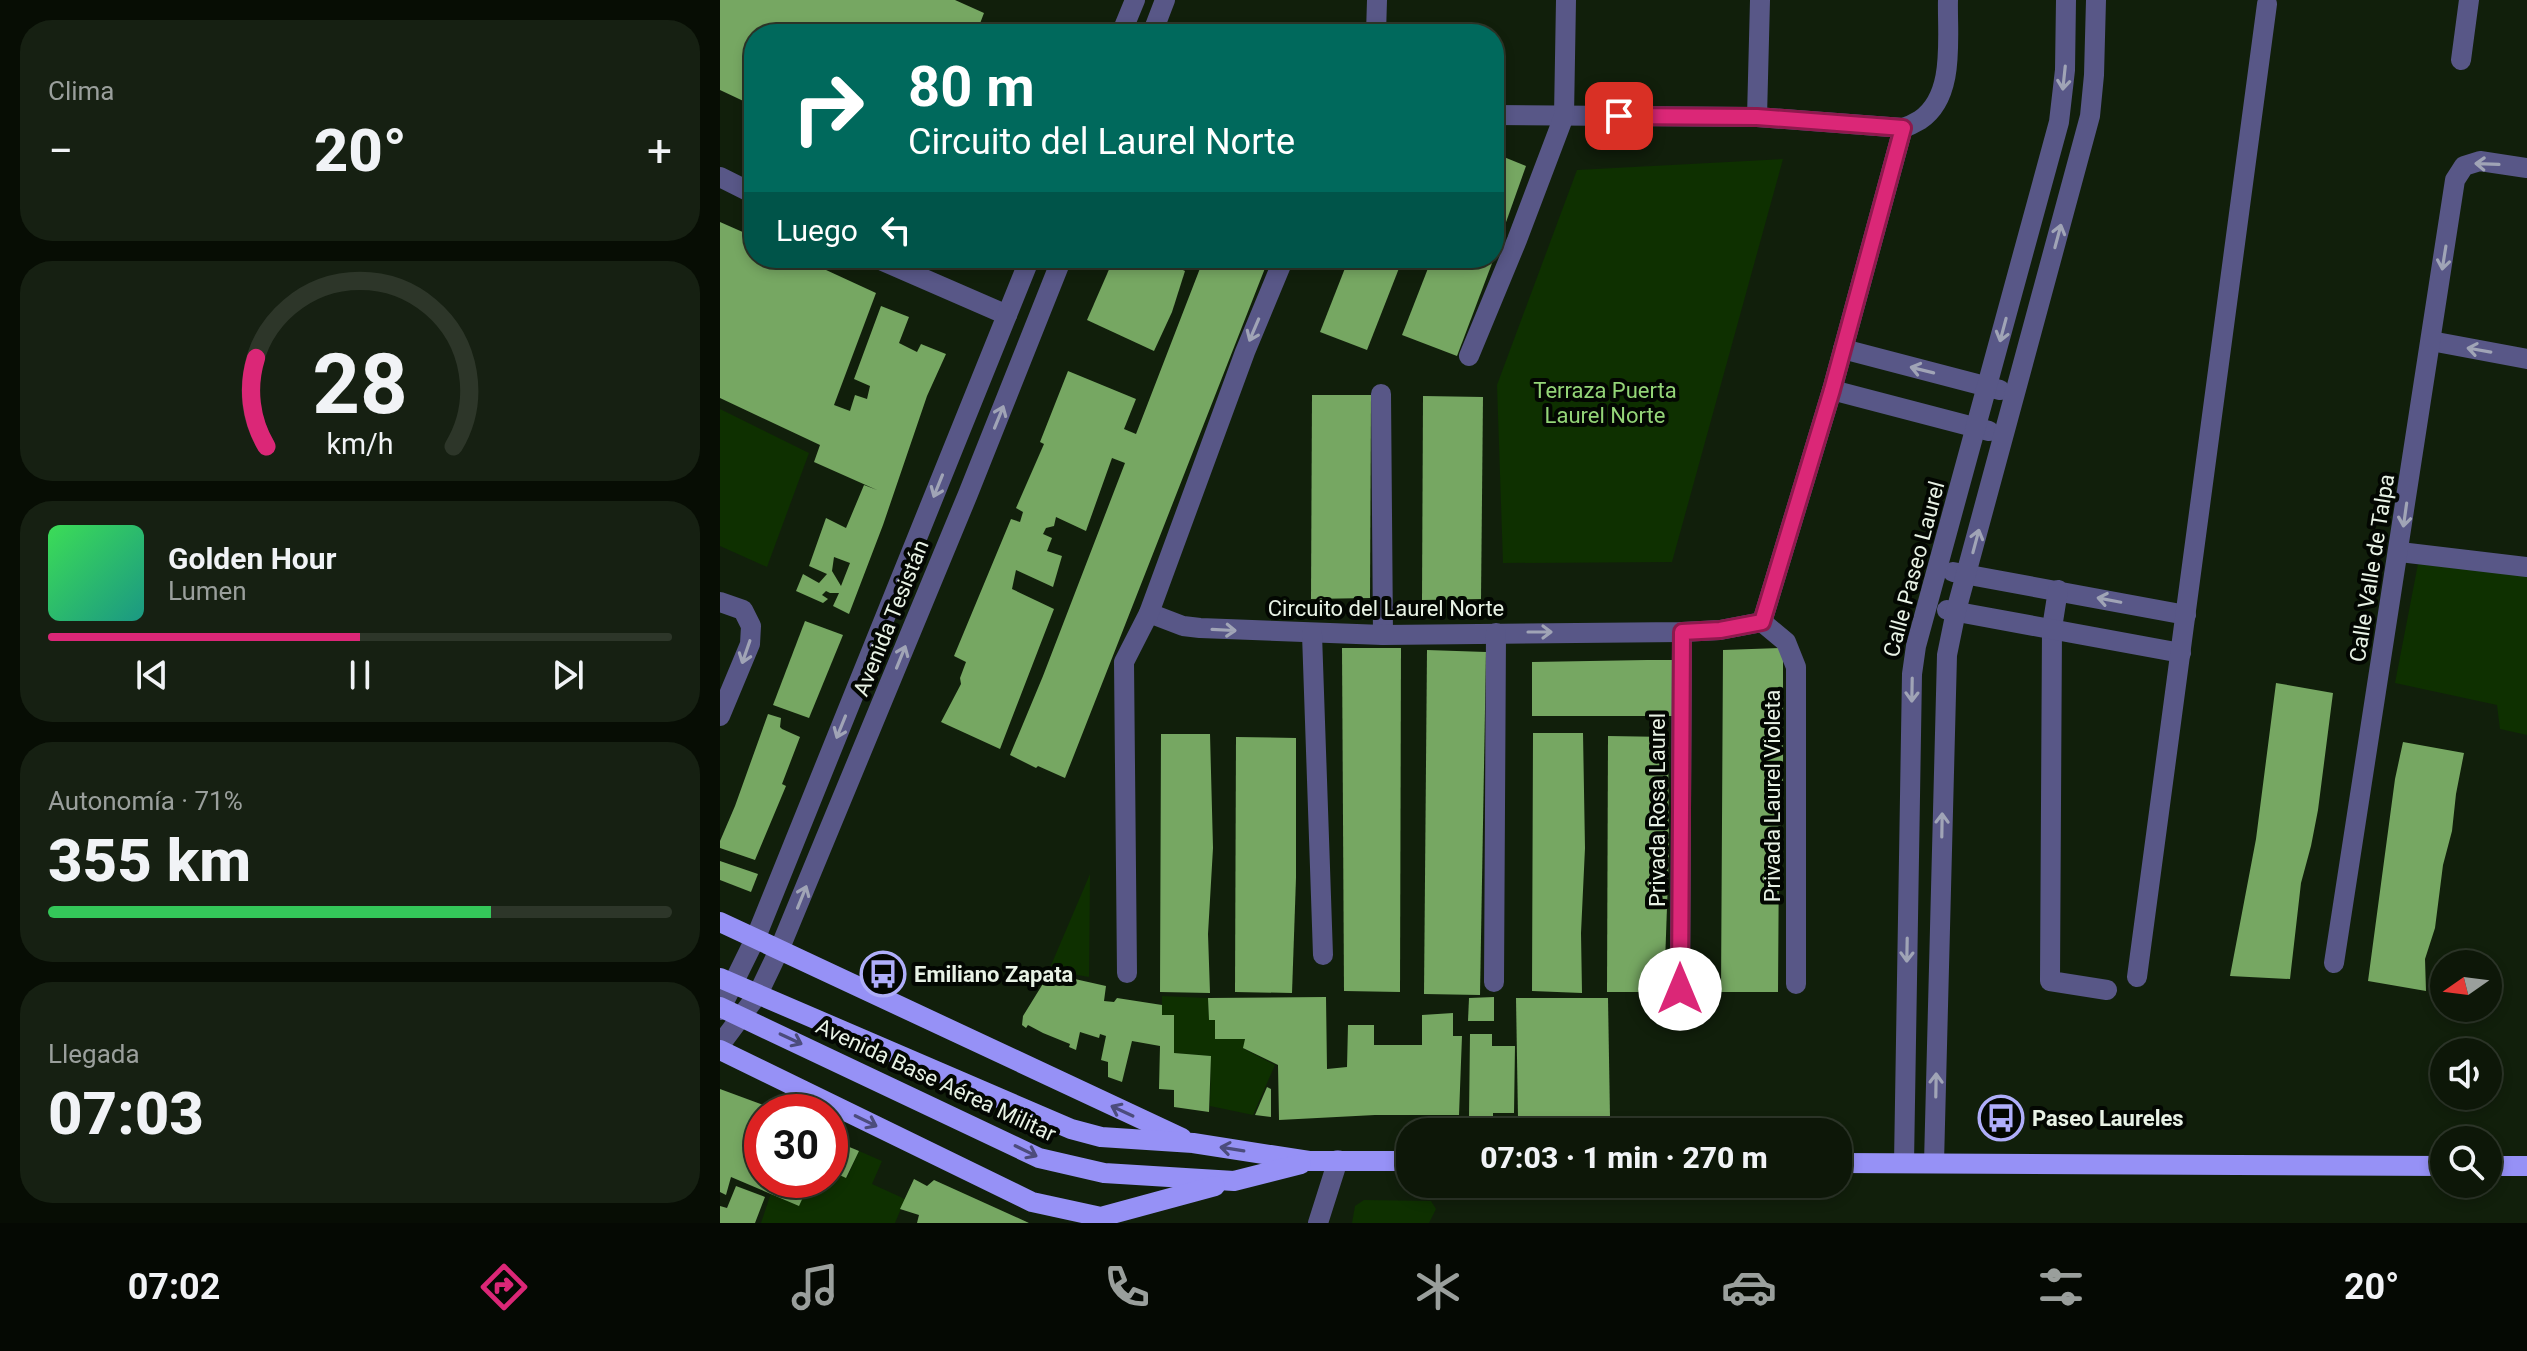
<!DOCTYPE html>
<html lang="es">
<head>
<meta charset="utf-8">
<style>
  body { margin:0; font-family:Roboto,sans-serif; background:#162012; color:#f1f3f6; height:100vh; display:flex; flex-direction:column; font-size:30px; white-space:nowrap }
  * { box-sizing:border-box; margin:0 }
  p { font-size:26px; color:#9a9f9c }
  .icon { flex:none; width:44px; height:44px; fill:none; stroke:currentColor; stroke-width:2; stroke-linecap:round; stroke-linejoin:round }
  .map { position:relative; flex:1; overflow:hidden }
  .drawer { display:flex; flex-direction:column; gap:20px; padding:20px; background:#070d04; width:720px }
  .drawer>* { flex:none }
  .top-card { position:absolute; left:24px; top:24px; width:760px; height:244px; border-radius:32px; box-shadow:0 4px 12px #0003,0 0 0 2px #2d3629; background:#00695c; color:#fff; overflow:hidden }
  .needle { width:52px; rotate:256deg }
  .buttons { position:absolute; left:1710px; top:950px; display:grid; gap:16px }
  .buttons a { display:grid; place-items:center; width:72px; height:72px; border-radius:50%; background:#0d1708; box-shadow:0 4px 12px #0003,0 0 0 2px #2d3629; font-size:40px }
  .speed { position:absolute; left:24px; top:1094px; display:flex; gap:16px; font-size:40px; font-weight:700; text-align:center }
  .speed>* { display:grid; place-content:center; width:104px; height:104px; border-radius:50%; background:#0d1708; box-shadow:0 4px 12px #0003,0 0 0 2px #2d3629; line-height:1 }
  .speed .limit { border:12px solid #d22; background:#fff; color:#111 }
  .pin { position:absolute; display:grid; place-items:center; width:68px; height:68px; color:#fff; margin:-34px; border-radius:16px; box-shadow:0 4px 12px #0006 }
  .me { position:absolute; width:88px; margin:-44px; rotate:0deg; stroke-linejoin:round; filter:drop-shadow(0 0 6px #0008) }
  .turn { display:flex; align-items:center; gap:28px; height:168px; padding:0 32px; font-size:36px }
  .turn .icon { width:104px; height:104px; stroke-width:2.5 }
  .turn b { display:block; font-size:56px; line-height:68px }
  .then { display:flex; align-items:center; height:76px; padding:0 32px; background:#0003; gap:16px; font-size:30px }
  .big { font-size:60px; font-weight:800; line-height:1.1 }
  .drawer .card { flex:1; display:flex; flex-direction:column; justify-content:center; gap:12px; min-width:0; padding:0 28px; border-radius:32px; background:#162012 }
  .drawer .dial { align-items:center; gap:0 }
  .dial svg { height:208px; overflow:visible; fill:none; stroke:#2d3629; stroke-width:7; stroke-linecap:round; text-anchor:middle }
  .dial text { fill:#f1f3f6; stroke:none }
  .song { display:flex; align-items:center; gap:24px }
  .cover { width:96px; height:96px; border-radius:12px; background:linear-gradient(135deg,hsl(130 70% 55%),hsl(170 70% 35%)) }
  .played { height:8px; border-radius:4px; background:linear-gradient(90deg,#db2777 50%,#2d3629 50%) }
  .keys { display:flex; justify-content:space-around; direction:ltr }
  .heat { display:flex; justify-content:space-between; align-items:center; font-size:44px; direction:ltr }
  .charge { height:12px; border-radius:6px; background:linear-gradient(90deg,#34c759 71%,#2d3629 0) }
  .trip { position:absolute; left:676px; top:1118px; width:456px; height:80px; border-radius:32px; background:#0d1708; box-shadow:0 4px 12px #0003,0 0 0 2px #2d3629; font-weight:800; line-height:80px; text-align:center }
  .dock { display:flex; height:128px; justify-content:space-around; align-items:center; background:#050903; color:#9a9f9c }
  .dock .icon { width:56px; height:56px }
  .dock .on { color:#db2777 }
  .dock b { font-size:36px; color:#f1f3f6 }
  main { display:flex; flex:1; min-height:0 }
  .map>svg:first-child { display:block }
  .green { fill:#0e3000 }
  .building { fill:#76a762; fill-rule:evenodd }
  .lines { fill:none; stroke-linecap:round; stroke-linejoin:round }
  .service { stroke:#585787; stroke-width:20 }
  .minor { stroke:#585787; stroke-width:20 }
  .tertiary { stroke:#585787; stroke-width:20 }
  .primary { stroke:#9691f6; stroke-width:20 }
  .oneway { stroke:#a0a4b6 }
  .oneway2 { stroke:#4c4c7c }
  .route-casing { stroke:#8e194d; stroke-width:20 }
  .route { stroke:#db2777; stroke-width:14 }
  .labels { text-anchor:middle; dominant-baseline:central; stroke-width:8; stroke-linejoin:round; paint-order:stroke }
  .park-label { font-size:22px; fill:#94d578; stroke:#030702 }
  .street-label { font-size:22px; fill:#e8f2e5; stroke:#030702 }
  .poi-label { font-size:22px; font-weight:bold; fill:#e8f2e5; stroke:#030702; text-anchor:start }
</style>
</head>
<body>
<main>
<section class="drawer">
<div class="card"><p>Clima</p>
<div class="heat"><a>−</a><b class="big">20°</b><a>+</a></div>
</div>
<div class="card dial"><svg viewBox="0 0 100 80">
<path d="M14 69A42 42 0 1 1 86 69"/>
<path d="M14 69A42 42 0 0 1 10 35" stroke="#db2777"/>
<text x="50" y="56" font-size="32" font-weight="700">28</text>
<text x="50" y="72" font-size="11">km/h</text>
</svg></div>
<div class="card">
<div class="song"><i class="cover"></i><div><b>Golden Hour</b><p>Lumen</p></div></div>
<div class="played"></div>
<div class="keys"><svg class="icon" aria-label="previous" viewBox="0 0 24 24"><path d="M18 5L8 12l10 7zM5 5v14"/></svg><svg class="icon" aria-label="pause" viewBox="0 0 24 24"><path d="M8 5v14M16 5v14"/></svg><svg class="icon" aria-label="next" viewBox="0 0 24 24"><path d="M6 5l10 7-10 7zM19 5v14"/></svg></div>
</div>
<div class="card"><p>Autonomía · 71%</p><b class="big">355 km</b><div class="charge"></div></div>
<div class="card"><p>Llegada</p><b class="big">07:03</b></div>
</section>
<div class="map">
<svg width="1807" height="1223" viewBox="0 0 1807 1223">
  <rect width="100%" height="100%" fill="#111f0b"/>
  <!-- green -->
  <g class="green">
    <path d="M1063,159L952,562L783,563L777,385L857,170Z"/>
    <path d="M0,409L89,453L47,567L0,546Z"/>
    <path d="M1698,564L1807,576V735L1780,729L1777,705L1675,683Z"/>
    <path d="M370,874L369,977L329,970Z"/>
    <path d="M442,996L488,998L489,1020H495V1039H525L524,1049L555,1065L533,1115L490,1106L491,1056L454,1053V1015H442Z"/>
    <path d="M139,1151L162,1161L152,1184L185,1199L175,1223H41L51,1193L79,1205L91,1180L109,1185L115,1173L127,1178Z"/>
    <path d="M644,1200L711,1201L716,1209L709,1223H632L635,1206Z"/>
  </g>
  <!-- building -->
  <g class="building">
    <path d="M0,0H235L264,13L256,34H34V106L0,90Z"/>
    <path d="M774,153L806,166L774,256Z"/>
    <path d="M0,222L34,237V258H80L156,293L114,405L130,411L135,395L147,399L150,386L134,379L161,306L189,317L179,343L197,352L201,344L226,354L207,396L163,525L129,614L113,606L119,593H110L106,591L102,595L108,599L103,603L76,591L83,574L99,583L107,574L89,566L106,518L126,528L144,485L157,490L94,462L100,445L0,398ZM114,557L130,563L121,586L112,571Z"/>
    <path d="M225,258H266L260,269Z"/>
    <path d="M394,258H438L465,271L452,312L434,351L367,320Z"/>
    <path d="M484,258H549L345,778L318,766L316,768L290,755L323,676L405,463L392,458L366,531L336,517L334,526L326,528L323,534L332,538L327,551L342,556L333,587L296,570L292,589L334,609L280,749L221,722L241,684L240,678L246,662L234,656L291,519L300,522L303,512L296,508L324,444L320,442L348,371L416,399L404,429L416,434Z"/>
    <path d="M629,258H683L647,350L600,332Z"/>
    <path d="M712,258H774L737,356L682,335Z"/>
    <path d="M592,395H651L650,598L591,599Z"/>
    <path d="M703,396L763,397L761,599L702,600Z"/>
    <path d="M85,621L123,635L89,718L53,705Z"/>
    <path d="M622,648H681L680,992L624,991Z"/>
    <path d="M1063,648V786L1059,848L1058,992H1001L1003,650Z"/>
    <path d="M707,650L766,652L760,995L704,994Z"/>
    <path d="M927,660H959L958,716H812V662Z"/>
    <path d="M1556,683L1613,693L1598,810L1591,846L1581,883L1570,979L1510,976L1536,839Z"/>
    <path d="M48,714L61,718L60,727L62,729L80,737L62,784L66,786L35,860L0,848V841L15,806Z"/>
    <path d="M813,733H863L865,848L861,933L862,993L812,991Z"/>
    <path d="M441,734H490L493,848L488,934L490,993L440,992Z"/>
    <path d="M888,736L948,737L949,850L944,992H887Z"/>
    <path d="M516,737L576,738V878L572,993L515,992Z"/>
    <path d="M1683,742L1744,753L1736,794L1732,831L1723,865L1715,928L1705,959L1706,991L1648,981L1675,779Z"/>
    <path d="M0,861L38,874L31,892L0,880Z"/>
    <path d="M337,975L386,986L384,1001L394,1002L397,998L442,1005V1015H454V1053L491,1056L489,1112L454,1107V1090L439,1089L440,1046L412,1041L402,1082L388,1077V1062L381,1060L386,1036L380,1034L379,1038L360,1032L356,1050L349,1047L350,1044L323,1033L308,1025L306,1028L302,1025L303,1016L324,982L335,984Z"/>
    <path d="M606,997L607,1069L627,1067L628,1025H654V1045H702V1015L733,1013V1036H742L739,1115H655L559,1120L558,1065L523,1048L525,1039H495V1020H489L488,998Z"/>
    <path d="M774,997V1021H748L749,998Z"/>
    <path d="M796,998H888L890,1117H798Z"/>
    <path d="M750,1034H772V1046H795L794,1113H773V1116L749,1117Z"/>
    <path d="M547,1087L551,1089V1117L535,1115Z"/>
    <path d="M0,1089L46,1106L42,1112V1180H91L79,1206L11,1177L6,1195L0,1192Z"/>
    <path d="M110,1139L139,1151L126,1178L115,1173L109,1185L96,1181L110,1180Z"/>
    <path d="M194,1179L207,1186L214,1180L309,1223H197L199,1215L180,1209Z"/>
    <path d="M16,1186L45,1197L35,1223H0V1206L7,1208Z"/>
  </g>
  <g class="lines">
    <!-- service -->
    <g class="service">
      <path d="M0,177L34,194"/>
      <path d="M156,258L287,315"/>
      <path d="M0,602L23,610L31,626L30,644L0,716"/>
    </g>
    <!-- minor -->
    <g class="minor">
      <path d="M656,34L657,0"/>
      <path d="M1741,60L1749,0"/>
      <path d="M774,115L1037,117L1183,128"/>
      <path d="M1037,117L1040,0"/>
      <path d="M1183,128C1189,126 1195,123 1200,120C1236,96 1227,37 1228,0"/>
      <path d="M1711,341L1807,359"/>
      <path d="M1123,349L1280,390"/>
      <path d="M749,356L797,240L844,116L846,0"/>
      <path d="M1112,390L1269,431"/>
      <path d="M661,394L663,635"/>
      <path d="M1680,552L1807,567"/>
      <path d="M1233,572L1466,615"/>
      <path d="M1338,590L1332,628L1330,981L1387,990"/>
      <path d="M1227,610L1461,653"/>
      <path d="M429,613L463,626L480,628L663,635L962,632L1000,630L1042,622"/>
      <path d="M1042,622L1112,390L1183,128"/>
      <path d="M1042,622L1066,642L1076,667V984"/>
      <path d="M592,634L603,955"/>
      <path d="M1614,963L1735,180L1744,166L1760,161L1807,168"/>
      <path d="M407,973L404,662L429,613L525,352L564,258"/>
      <path d="M1417,977L1547,4"/>
      <path d="M774,982L776,633"/>
      <path d="M960,989L962,632"/>
      <path d="M1184,1163L1192,674L1196,646L1339,122L1345,70L1346,0"/>
      <path d="M1214,1163L1227,655L1236,611L1370,116L1374,75L1376,0"/>
      <path d="M598,1223L618,1160"/>
    </g>
    <!-- tertiary -->
    <g class="tertiary">
      <path d="M401,34L415,0"/>
      <path d="M432,34L445,0"/>
      <path d="M0,1010L36,937L310,258"/>
      <path d="M0,1045L38,994L60,948L248,494L342,258"/>
    </g>
    <!-- primary -->
    <g class="primary">
      <path d="M0,922L462,1138"/>
      <path d="M0,978L351,1129L381,1137L473,1143L589,1161H690"/>
      <path d="M0,1007L319,1158L384,1173L514,1181L581,1164"/>
      <path d="M0,1050L312,1202L381,1217L495,1186"/>
      <path d="M1118,1163L1724,1166"/>
      <path d="M1768,1166H1807"/>
    </g>
  </g>
  <!-- one-way arrows -->
  <defs><path id="oneway-shaft" d="M-6 0H5M1.5-3L5.5 0L1.5 3" fill="none" stroke-width="1.6" stroke-linecap="round" stroke-linejoin="round" transform="scale(2)"/></defs>
  <g class="oneway">
    <use href="#oneway-shaft" transform="translate(1344 78) rotate(96)"/>
    <use href="#oneway-shaft" transform="translate(1767 164) rotate(-178)"/>
    <use href="#oneway-shaft" transform="translate(1338 236) rotate(-75)"/>
    <use href="#oneway-shaft" transform="translate(1724 258) rotate(99)"/>
    <use href="#oneway-shaft" transform="translate(534 330) rotate(113)"/>
    <use href="#oneway-shaft" transform="translate(1283 330) rotate(105)"/>
    <use href="#oneway-shaft" transform="translate(1759 350) rotate(-170)"/>
    <use href="#oneway-shaft" transform="translate(1202 370) rotate(-166)"/>
    <use href="#oneway-shaft" transform="translate(279 417) rotate(-68)"/>
    <use href="#oneway-shaft" transform="translate(218 486) rotate(112)"/>
    <use href="#oneway-shaft" transform="translate(1685 515) rotate(98)"/>
    <use href="#oneway-shaft" transform="translate(1256 541) rotate(-75)"/>
    <use href="#oneway-shaft" transform="translate(1389 600) rotate(-169)"/>
    <use href="#oneway-shaft" transform="translate(504 630) rotate(3)"/>
    <use href="#oneway-shaft" transform="translate(820 632)"/>
    <use href="#oneway-shaft" transform="translate(26 652) rotate(109)"/>
    <use href="#oneway-shaft" transform="translate(181 657) rotate(-68)"/>
    <use href="#oneway-shaft" transform="translate(1192 690) rotate(91)"/>
    <use href="#oneway-shaft" transform="translate(121 727) rotate(112)"/>
    <use href="#oneway-shaft" transform="translate(1222 825) rotate(-89)"/>
    <use href="#oneway-shaft" transform="translate(82 897) rotate(-68)"/>
    <use href="#oneway-shaft" transform="translate(1187 950) rotate(91)"/>
    <use href="#oneway-shaft" transform="translate(1216 1085) rotate(-89)"/>
  </g>
  <g class="oneway2">
    <use href="#oneway-shaft" transform="translate(71 1039) rotate(25)"/>
    <use href="#oneway-shaft" transform="translate(402 1111) rotate(-155)"/>
    <use href="#oneway-shaft" transform="translate(146 1121) rotate(26)"/>
    <use href="#oneway-shaft" transform="translate(512 1149) rotate(-171)"/>
    <use href="#oneway-shaft" transform="translate(306 1151) rotate(26)"/>
  </g>
  <g class="lines">
    <!-- route casing -->
    <g class="route-casing">
      <path id="route" d="M899,116L1037,117L1183,128L1112,390L1042,622L1000,630L962,632L960,989"/>
    </g>
    <!-- route -->
    <use href="#route" class="route"/>
  </g>
  <!-- icons -->
  <defs>
    <g id="bus-ring" transform="scale(2.3)"><circle r="9.5" fill="#030702" stroke="#afaefa" stroke-width="1.5"/><path d="M-5-6H5V4H4V6H2V4H-2V6H-4V4H-5ZM-3.5-4V0h7V-4ZM-3.5 1.2v1.5H-2V1.2ZM2 1.2v1.5H3.5V1.2Z" fill="#afaefa"/></g>
  </defs>
  <g fill-rule="evenodd">
    <use href="#bus-ring" x="163" y="974"/>
    <use href="#bus-ring" x="1281" y="1118"/>
  </g>
  <g class="labels">
    <!-- park labels -->
    <g class="park-label">
      <text x="885" y="390">Terraza Puerta<tspan x="885" dy="25">Laurel Norte</tspan></text>
    </g>
    <!-- street labels -->
    <g class="street-label">
      <text transform="translate(1652 568) rotate(-81)">Calle Valle de Talpa</text>
      <text transform="translate(1194 569) rotate(-75)">Calle Paseo Laurel</text>
      <text x="666" y="608">Circuito del Laurel Norte</text>
      <text transform="translate(171 618) rotate(-68)">Avenida Tesistán</text>
      <text transform="translate(1052 796) rotate(-90)">Privada Laurel Violeta</text>
      <text transform="translate(937 810) rotate(-90)">Privada Rosa Laurel</text>
      <text transform="translate(216 1080) rotate(25)">Avenida Base Aérea Militar</text>
    </g>
    <!-- poi labels -->
    <g class="poi-label">
      <text x="194" y="974">Emiliano Zapata</text>
      <text x="1312" y="1118">Paseo Laureles</text>
    </g>
  </g>
</svg>
<div class="buttons">
<a><svg class="needle" viewBox="-14 -14 28 28"><path d="M0-13l5 13h-10z" fill="#e53935"/><path d="M0 13l5-13h-10z" fill="#9a9f9c"/></svg></a>
<a><svg class="icon" aria-label="sound" viewBox="0 0 24 24"><path d="M4 9h4l5-4v14l-5-4H4zM17 9q2 3 0 6"/></svg></a>
<a><svg class="icon" aria-label="search" viewBox="0 0 24 24"><circle cx="10" cy="10" r="6"/><path d="M15 15l6 6"/></svg></a>
</div>
<div class="speed"><div class="limit">30</div></div>
<div class="pin" style="left:899px;top:116px;background:#d93025"><svg class="icon" aria-label="arrive" viewBox="0 0 24 24"><path d="M6 21V4h12l-3 4 3 4H6"/></svg></div>
<svg class="me" style="left:960px;top:989px" viewBox="-20 -20 40 40"><circle r="19" fill="#fff"/><path d="M0-13L10 11 0 6-10 11z" fill="#db2777"/></svg>
<div class="trip">07:03 · 1 min · 270 m</div>
<div class="top-card">
<div class="turn"><svg class="icon" aria-label="right" viewBox="0 0 24 24"><path d="M7 20v-9h11M14 6l5 5-5 5"/></svg><div><b>80 m</b>Circuito del Laurel Norte</div></div>
<div class="then">Luego<svg class="icon" aria-label="left" viewBox="0 0 24 24"><path d="M17 20v-9H6M10 6l-5 5 5 5"/></svg></div>
</div>
</div>
</main>
<nav class="dock">
<b>07:02</b>
<svg class="icon on" aria-label="directions" viewBox="0 0 24 24"><path d="M12 3l9 9-9 9-9-9zM9 14v-3h6M13 9l2 2-2 2"/></svg>
<svg class="icon" aria-label="music" viewBox="0 0 24 24"><path d="M9 18V5l10-2v13"/><circle cx="6" cy="18" r="3"/><circle cx="16" cy="16" r="3"/></svg>
<svg class="icon" aria-label="phone" viewBox="0 0 24 24"><path d="M5 4h4l2 5-3 2q2 4 5 5l2-3 5 2v4C11 20 4 13 5 4z"/></svg>
<svg class="icon" aria-label="climate" viewBox="0 0 24 24"><path d="M12 3v18M4 7l16 10M4 17L20 7"/></svg>
<svg class="icon" aria-label="car" viewBox="0 0 24 24"><path d="M5 17H2v-5l4-1 3-4h7l3 4 3 1v5h-3M9 17h6M6 11h13"/><circle cx="7" cy="17" r="2"/><circle cx="17" cy="17" r="2"/></svg>
<svg class="icon" aria-label="filters" viewBox="0 0 24 24"><path d="M4 7h16M4 17h16"/><circle cx="9" cy="7" r="2"/><circle cx="15" cy="17" r="2"/></svg>
<b>20°</b>
</nav>
</body>
</html>
